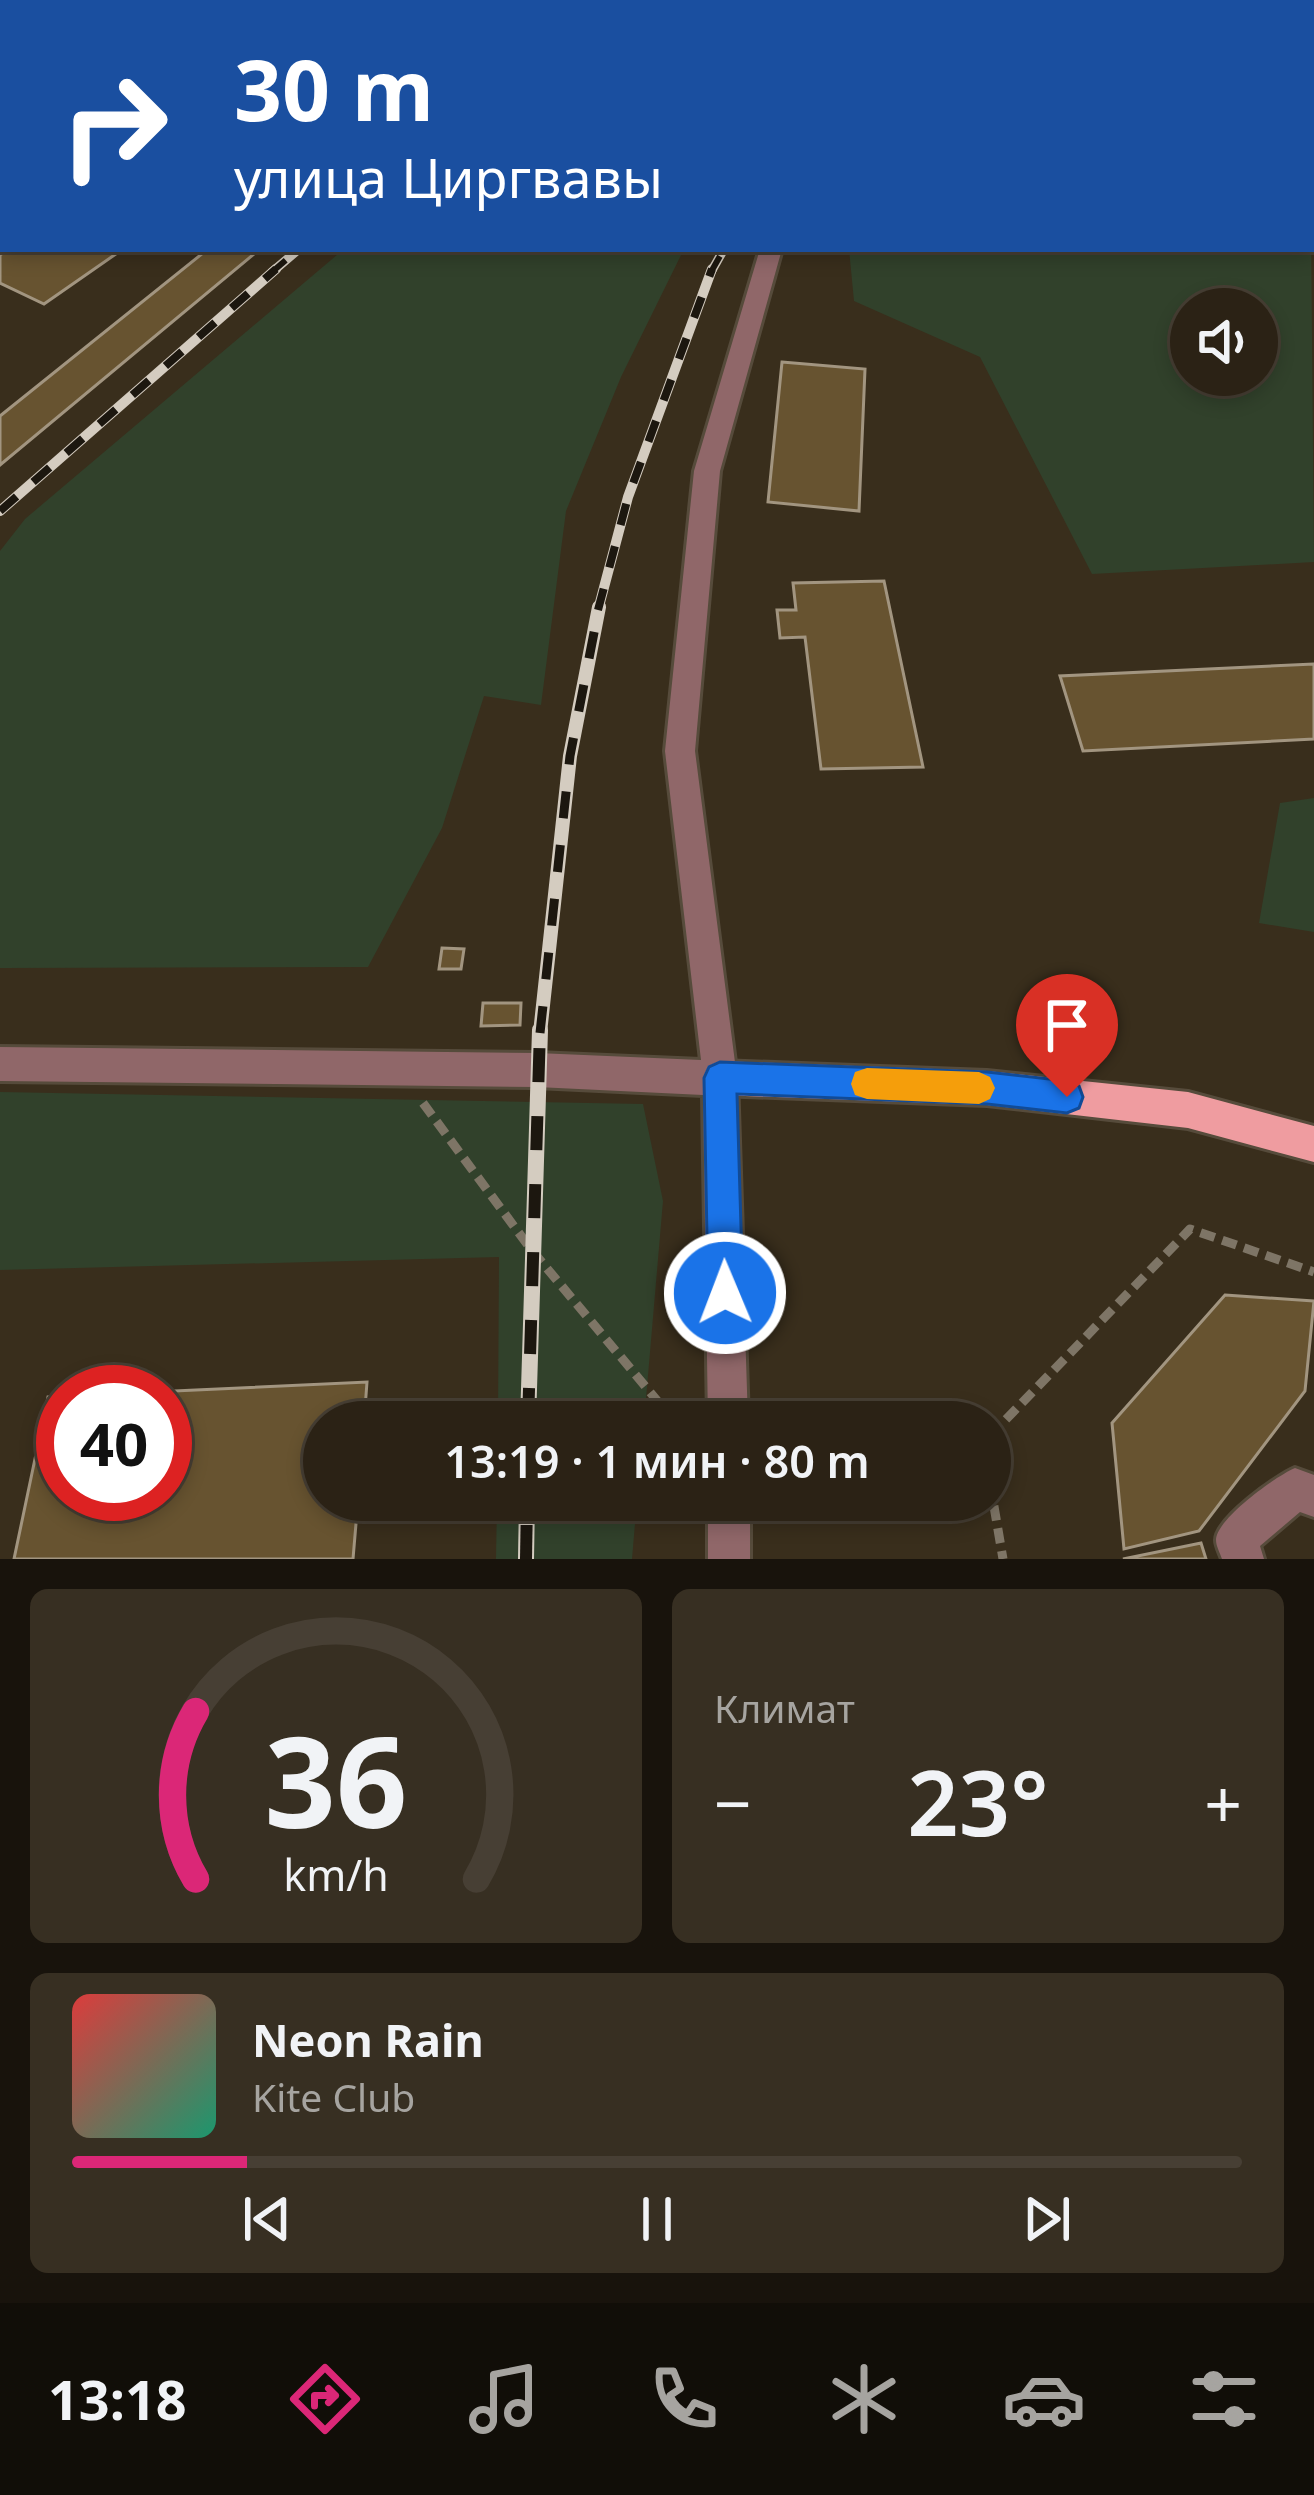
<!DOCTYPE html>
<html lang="ru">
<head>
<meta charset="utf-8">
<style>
  body { margin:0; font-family:"Noto Sans",sans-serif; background:#372f22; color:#f1f3f6; height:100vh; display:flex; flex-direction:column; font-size:45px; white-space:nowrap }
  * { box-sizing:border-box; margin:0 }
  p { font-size:39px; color:#a6a4a0 }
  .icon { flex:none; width:66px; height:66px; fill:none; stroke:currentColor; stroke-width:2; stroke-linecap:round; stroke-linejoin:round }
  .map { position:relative; height:1559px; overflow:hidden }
  .side { display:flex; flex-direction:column; gap:30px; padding:30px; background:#18130c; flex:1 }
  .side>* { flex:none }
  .hud { position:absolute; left:0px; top:0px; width:1314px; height:252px; box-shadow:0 6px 18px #0003,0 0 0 3px #473f34; background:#1a4fa0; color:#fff; overflow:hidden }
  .fabs { position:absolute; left:1170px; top:288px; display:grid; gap:24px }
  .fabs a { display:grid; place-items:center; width:108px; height:108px; border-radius:50%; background:#2b2215; box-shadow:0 6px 18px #0003,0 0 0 3px #473f34; font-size:60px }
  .speed { position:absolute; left:36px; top:1365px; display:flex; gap:24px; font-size:60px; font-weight:700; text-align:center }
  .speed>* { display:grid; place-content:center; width:156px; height:156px; border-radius:50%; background:#2b2215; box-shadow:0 6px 18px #0003,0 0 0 3px #473f34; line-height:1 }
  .speed .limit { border:18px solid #d22; background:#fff; color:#111 }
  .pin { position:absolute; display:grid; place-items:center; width:102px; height:102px; color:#fff; margin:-123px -51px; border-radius:50% 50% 50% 0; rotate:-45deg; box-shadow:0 0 12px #0007 }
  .pin .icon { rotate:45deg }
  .me { position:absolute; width:132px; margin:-66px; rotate:359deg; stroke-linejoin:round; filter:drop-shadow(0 0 9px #0008) }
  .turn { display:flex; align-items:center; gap:42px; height:252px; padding:0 36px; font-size:54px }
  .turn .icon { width:156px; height:156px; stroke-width:2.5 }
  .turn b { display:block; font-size:84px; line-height:102px }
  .big { font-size:90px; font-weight:600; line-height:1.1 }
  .side .tile { flex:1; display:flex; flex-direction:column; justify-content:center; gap:18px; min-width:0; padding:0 42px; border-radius:18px; background:#372f22 }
  .side .dial { align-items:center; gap:0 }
  .dial svg { height:312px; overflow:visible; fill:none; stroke:#473f34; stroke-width:7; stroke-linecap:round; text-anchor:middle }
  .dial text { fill:#f1f3f6; stroke:none }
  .song { display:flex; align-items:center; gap:36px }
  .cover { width:144px; height:144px; border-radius:18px; background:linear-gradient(135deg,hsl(0 70% 55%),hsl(160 70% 35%)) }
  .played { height:12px; border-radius:6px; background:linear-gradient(90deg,#db2777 15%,#473f34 15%) }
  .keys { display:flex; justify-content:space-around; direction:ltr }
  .heat { display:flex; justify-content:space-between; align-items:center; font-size:66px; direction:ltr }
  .side .tiles { flex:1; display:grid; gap:30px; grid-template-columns:1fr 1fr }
  .tile:last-child { grid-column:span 2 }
  .trip { position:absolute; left:303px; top:1401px; width:708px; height:120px; border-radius:60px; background:#2b2215; box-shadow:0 6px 18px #0003,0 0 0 3px #473f34; font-weight:600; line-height:120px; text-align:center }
  .tabs { display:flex; height:192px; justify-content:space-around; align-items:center; background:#110e08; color:#a6a4a0 }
  .tabs .icon { width:84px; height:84px }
  .tabs .current { color:#db2777 }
  .tabs b { font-size:54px; color:#f1f3f6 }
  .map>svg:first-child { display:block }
  .green { fill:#31412b; fill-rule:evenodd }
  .building { fill:#675330; stroke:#a29580; stroke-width:3 }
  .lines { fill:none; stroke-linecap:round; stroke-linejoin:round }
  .minor-casing { stroke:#564b3b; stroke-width:6 }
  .major-casing { stroke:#564b3b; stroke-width:6 }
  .path { stroke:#7e7566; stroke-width:9; stroke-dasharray:15 8; stroke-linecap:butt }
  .minor { fill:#906769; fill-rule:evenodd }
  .major { fill:#ef9ca0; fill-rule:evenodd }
  .rail-far3-casing { stroke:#d4ccc0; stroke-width:9 }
  .rail-far2-casing { stroke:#d4ccc0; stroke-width:10 }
  .rail-far1-casing { stroke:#d4ccc0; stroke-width:14 }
  .rail-casing { stroke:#d4ccc0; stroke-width:16 }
  .rail-far3 { stroke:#1c170f; stroke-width:6; stroke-dasharray:18; stroke-linecap:butt }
  .rail-far2 { stroke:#1c170f; stroke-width:8; stroke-dasharray:22; stroke-linecap:butt }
  .rail-far1 { stroke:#1c170f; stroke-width:9; stroke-dasharray:27; stroke-linecap:butt }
  .rail { stroke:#1c170f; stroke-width:12; stroke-dasharray:34; stroke-linecap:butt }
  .route { fill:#1a73e8; stroke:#114b97; stroke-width:3 }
  .slow { fill:#f59e0b }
</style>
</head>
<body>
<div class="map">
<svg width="1314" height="1559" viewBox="0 0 1314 1559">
  <rect width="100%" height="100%" fill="#392e1c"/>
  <!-- green -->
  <g class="green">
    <path d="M1311,223L1314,562L1092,574L980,357L854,301L849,249H1311ZM1191,309H1257V375H1191Z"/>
    <path d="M344,249H684L621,377L566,511L541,705L484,696L442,828L368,967L0,968V551L25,519Z"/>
    <path d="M1314,798V932L1259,923L1280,803Z"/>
    <path d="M0,1092L643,1104L663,1201L644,1422H498L499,1257L0,1270Z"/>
    <path d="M497,1500H637L632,1559H496Z"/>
  </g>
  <!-- building -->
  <g class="building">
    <path d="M9,249H123L44,304L0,283V255Z"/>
    <path d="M208,249H260L0,465V416Z"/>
    <path d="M782,362L865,369L859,511L768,502Z"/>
    <path d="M884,581L923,767L821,769L805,637L780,638L777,610H796L793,583Z"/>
    <path d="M1314,664V739L1083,751L1060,676Z"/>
    <path d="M442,948L464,949L461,969H439Z"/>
    <path d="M483,1003H521L520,1025L481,1026Z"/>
    <path d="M1225,1295L1314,1301L1305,1391L1199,1531L1124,1549L1112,1423Z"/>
    <path d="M367,1382L364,1422H324V1500H358L353,1559H14L48,1397L63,1396V1494H165V1392H152Z"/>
    <path d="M1201,1543L1206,1559H1123Z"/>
  </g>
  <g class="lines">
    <!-- minor casing -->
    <g class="minor-casing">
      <g id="minor">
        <path d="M889,0H907L887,3Z"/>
        <path d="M1274,0H1293L1295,3H1276Z"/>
        <rect x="1311" y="32" width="3" height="14"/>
        <path d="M760,249H782L720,471L695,751L737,1078L748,1422H708L703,1095L537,1087L0,1081V1047L537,1053L701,1060L665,751L694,471Z"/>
        <path d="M1295,1468L1314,1475V1517L1300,1512L1260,1546L1264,1559H1222C1220,1553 1216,1546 1216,1540C1216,1519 1276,1476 1295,1468Z"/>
        <rect x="708" y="1500" width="42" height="59"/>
      </g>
    </g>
    <!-- major casing -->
    <g class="major-casing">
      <path id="major" d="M720,1061L987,1071L1188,1092L1314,1126V1162L1188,1128L987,1105L720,1095L708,1090L703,1078L708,1066Z"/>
    </g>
    <!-- path -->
    <g class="path">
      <path d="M423,1103L530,1248L675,1422"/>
      <path d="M990,1436L1190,1229L1314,1272"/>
      <path d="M990,1483L1003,1559"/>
    </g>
    <!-- minor -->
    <use href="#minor" class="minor"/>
    <!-- major -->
    <use href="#major" class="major"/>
    <!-- rail-far3 casing -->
    <g class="rail-far3-casing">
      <g id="rail-far3">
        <path d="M272,272L299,249"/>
        <path d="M711,272L724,249"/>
      </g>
    </g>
    <!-- rail-far2 casing -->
    <g class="rail-far2-casing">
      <g id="rail-far2">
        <path d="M0,511L276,269"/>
        <path d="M598,610L628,497L712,269"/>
      </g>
    </g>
    <!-- rail-far1 casing -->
    <g class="rail-far1-casing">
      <path id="rail-far1" d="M540,1033L570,756L599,607"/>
    </g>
    <!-- rail casing -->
    <g class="rail-casing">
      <g id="rail">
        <path d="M528,1422L540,1030"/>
        <path d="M526,1559L527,1500"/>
      </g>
    </g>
    <!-- rail-far3 -->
    <use href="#rail-far3" class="rail-far3"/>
    <!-- rail-far2 -->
    <use href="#rail-far2" class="rail-far2"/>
    <!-- rail-far1 -->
    <use href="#rail-far1" class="rail-far1"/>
    <!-- rail -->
    <use href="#rail" class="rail"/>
  </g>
  <!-- route -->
  <path class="route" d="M720,1062L987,1072L1067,1081L1079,1086L1083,1097L1079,1108L1067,1113L987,1104L737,1094L743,1293L737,1305L725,1310L713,1305L708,1293L704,1078L709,1067Z"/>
  <!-- slow -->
  <path class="slow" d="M867,1068L979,1072L990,1077L995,1088L990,1099L979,1104L867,1099L855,1095L851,1084L855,1072Z"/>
</svg>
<div class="fabs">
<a><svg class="icon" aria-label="sound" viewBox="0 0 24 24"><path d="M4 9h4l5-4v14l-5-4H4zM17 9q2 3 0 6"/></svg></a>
</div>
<div class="speed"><div class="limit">40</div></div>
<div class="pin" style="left:1067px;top:1097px;background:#d93025"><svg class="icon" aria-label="arrive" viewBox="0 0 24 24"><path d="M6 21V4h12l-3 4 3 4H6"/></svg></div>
<svg class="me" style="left:725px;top:1293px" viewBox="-20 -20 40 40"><circle r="17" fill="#1a73e8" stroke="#fff" stroke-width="3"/><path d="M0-11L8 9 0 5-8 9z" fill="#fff"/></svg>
<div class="trip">13:19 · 1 мин · 80 m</div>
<div class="hud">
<div class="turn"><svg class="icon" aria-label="right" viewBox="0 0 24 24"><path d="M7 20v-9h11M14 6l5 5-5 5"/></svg><div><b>30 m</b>улица Циргвавы</div></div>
</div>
</div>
<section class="side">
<div class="tiles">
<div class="tile dial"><svg viewBox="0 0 100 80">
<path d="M14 69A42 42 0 1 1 86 69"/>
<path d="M14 69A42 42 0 0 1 14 26" stroke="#db2777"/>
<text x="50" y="56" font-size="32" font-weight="700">36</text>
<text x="50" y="72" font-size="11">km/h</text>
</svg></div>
<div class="tile"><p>Климат</p>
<div class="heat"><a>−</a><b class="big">23°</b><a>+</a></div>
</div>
<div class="tile">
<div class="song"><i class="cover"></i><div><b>Neon Rain</b><p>Kite Club</p></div></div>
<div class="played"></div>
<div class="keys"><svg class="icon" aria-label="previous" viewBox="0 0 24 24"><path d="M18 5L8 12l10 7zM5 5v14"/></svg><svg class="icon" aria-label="pause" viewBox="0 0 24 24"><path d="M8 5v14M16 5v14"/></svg><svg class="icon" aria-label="next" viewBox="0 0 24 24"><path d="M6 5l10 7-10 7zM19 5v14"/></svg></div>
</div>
</div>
</section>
<nav class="tabs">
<b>13:18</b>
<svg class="icon current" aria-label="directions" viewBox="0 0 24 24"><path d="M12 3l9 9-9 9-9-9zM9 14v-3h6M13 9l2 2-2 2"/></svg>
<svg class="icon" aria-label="music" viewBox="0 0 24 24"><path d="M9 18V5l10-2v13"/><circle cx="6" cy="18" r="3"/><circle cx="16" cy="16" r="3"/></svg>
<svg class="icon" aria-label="phone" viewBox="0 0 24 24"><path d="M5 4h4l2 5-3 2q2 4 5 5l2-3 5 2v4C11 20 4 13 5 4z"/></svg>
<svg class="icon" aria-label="climate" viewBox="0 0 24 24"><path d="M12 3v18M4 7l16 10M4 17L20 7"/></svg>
<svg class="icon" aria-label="car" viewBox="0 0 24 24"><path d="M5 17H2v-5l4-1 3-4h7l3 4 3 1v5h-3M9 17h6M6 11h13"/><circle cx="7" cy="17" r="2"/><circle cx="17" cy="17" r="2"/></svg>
<svg class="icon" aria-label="filters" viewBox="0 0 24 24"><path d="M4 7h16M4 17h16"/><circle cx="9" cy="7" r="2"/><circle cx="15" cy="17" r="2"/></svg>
</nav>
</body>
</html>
